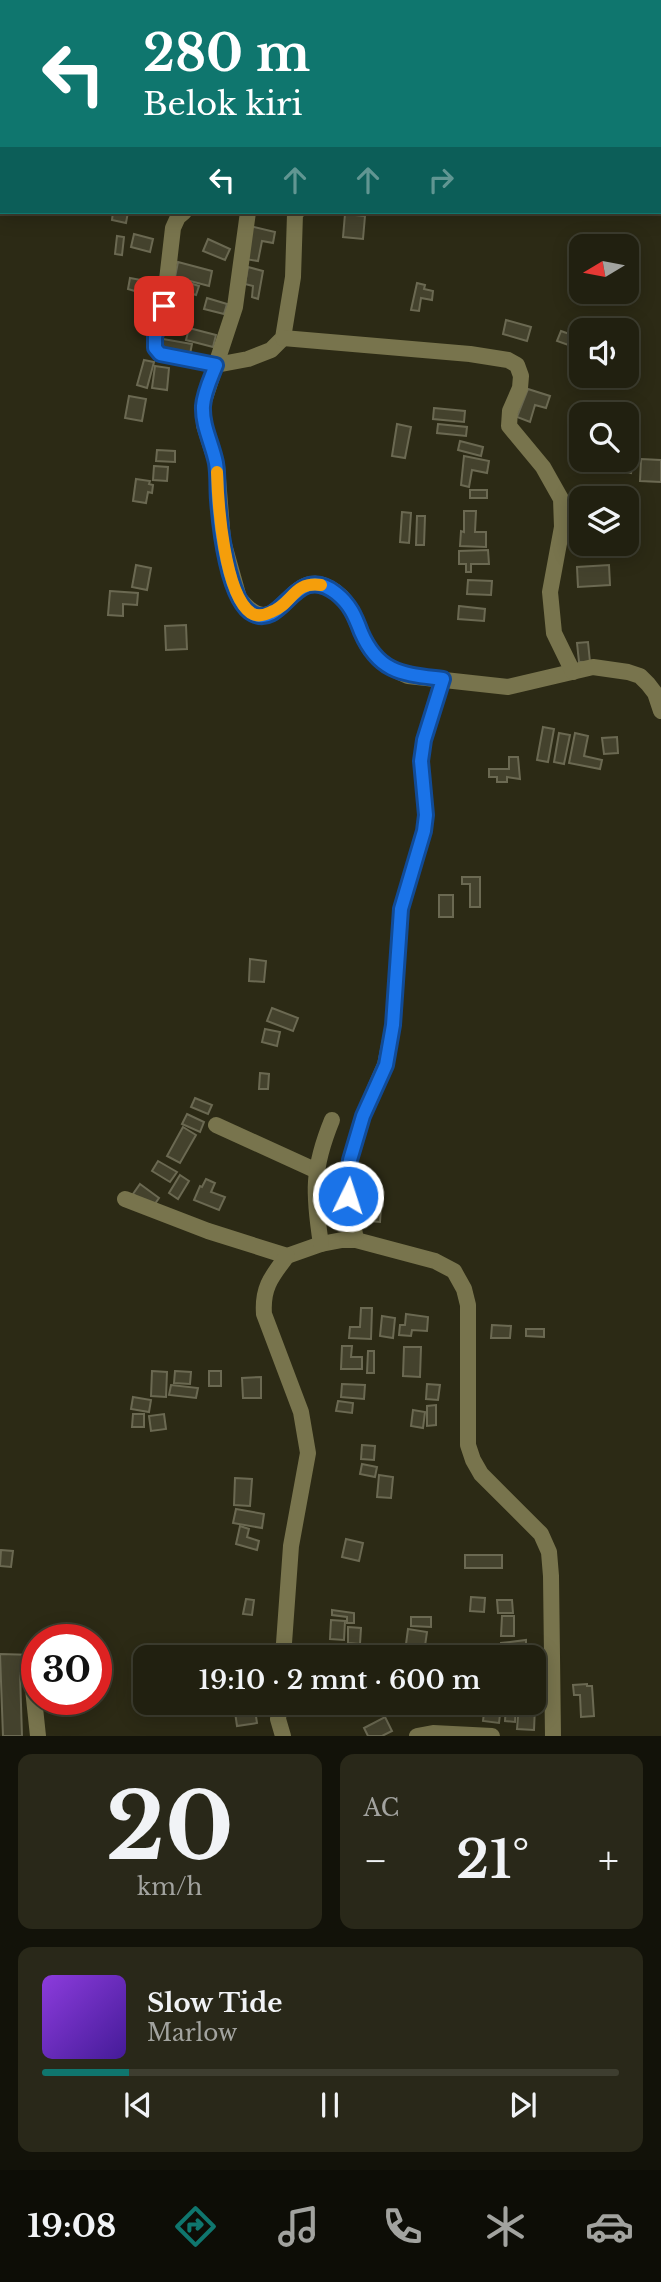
<!DOCTYPE html>
<html lang="id">
<head>
<meta charset="utf-8">
<style>
  body { margin:0; font-family:"Libre Baskerville",serif; background:#292819; color:#f1f3f6; height:100vh; display:flex; flex-direction:column; font-size:26px; white-space:nowrap }
  * { box-sizing:border-box; margin:0 }
  p { font-size:23px; color:#a2a39f }
  .icon { flex:none; width:38px; height:38px; fill:none; stroke:currentColor; stroke-width:2; stroke-linecap:round; stroke-linejoin:round }
  .map { position:relative; height:1736px; overflow:hidden }
  .sheet { display:flex; flex-direction:column; gap:18px; padding:18px; background:#121209; flex:1 }
  .sheet>* { flex:none }
  .top-card { position:absolute; left:0px; top:0px; width:662px; height:214px; box-shadow:0 4px 18px #0003,0 0 0 2px #3e3e30; background:#0f766e; color:#fff; overflow:hidden }
  .needle { width:46px; rotate:260deg }
  .fabs { position:absolute; left:569px; top:234px; display:grid; gap:14px }
  .fabs a { display:grid; place-items:center; width:70px; height:70px; border-radius:14px; background:#212010; box-shadow:0 4px 18px #0003,0 0 0 2px #3e3e30; font-size:35px }
  .speed { position:absolute; left:21px; top:1624px; display:flex; gap:14px; font-size:35px; font-weight:700; text-align:center }
  .speed>* { display:grid; place-content:center; width:91px; height:91px; border-radius:50%; background:#212010; box-shadow:0 4px 18px #0003,0 0 0 2px #3e3e30; line-height:1 }
  .speed .limit { border:10px solid #d22; background:#fff; color:#111 }
  .pin { position:absolute; display:grid; place-items:center; width:60px; height:60px; color:#fff; margin:-30px; border-radius:14px; box-shadow:0 4px 10px #0006 }
  .me { position:absolute; width:77px; margin:-38px; rotate:4deg; stroke-linejoin:round; filter:drop-shadow(0 0 5px #0008) }
  .turn { display:flex; align-items:center; gap:24px; height:147px; padding:0 28px; font-size:32px }
  .turn .icon { width:91px; height:91px; stroke-width:2.5 }
  .turn b { display:block; font-size:49px; line-height:60px }
  .lanes { display:flex; align-items:center; height:66px; padding:0 28px; background:#0003; justify-content:center; gap:35px; direction:ltr }
  .lanes .off { opacity:.35 }
  .big { font-size:52px; font-weight:600; line-height:1.1 }
  .sheet .card { flex:1; display:flex; flex-direction:column; justify-content:center; gap:10px; min-width:0; padding:0 24px; border-radius:14px; background:#292819 }
  .sheet .dial { align-items:center; gap:0 }
  .dial b { font-size:91px; line-height:1 }
  .song { display:flex; align-items:center; gap:21px }
  .cover { width:84px; height:84px; border-radius:10px; background:linear-gradient(135deg,hsl(270 70% 55%),hsl(260 70% 35%)) }
  .played { height:7px; border-radius:4px; background:linear-gradient(90deg,#0f766e 15%,#3e3e30 15%) }
  .keys { display:flex; justify-content:space-around; direction:ltr }
  .heat { display:flex; justify-content:space-between; align-items:center; font-size:38px; direction:ltr }
  .sheet .tiles { flex:1; display:grid; gap:18px; grid-template-columns:1fr 1fr }
  .card:last-child { grid-column:span 2 }
  .trip { position:absolute; left:133px; top:1645px; width:413px; height:70px; border-radius:14px; background:#212010; box-shadow:0 4px 18px #0003,0 0 0 2px #3e3e30; font-weight:600; line-height:70px; text-align:center }
  .menu { display:flex; height:112px; justify-content:space-around; align-items:center; background:#0d0d06; color:#a2a39f }
  .menu .icon { width:49px; height:49px }
  .menu .selected { color:#0f766e }
  .menu b { font-size:32px; color:#f1f3f6 }
  .map>svg:first-child { display:block }
  .building { fill:#44422d; stroke:#6b6952; stroke-width:2 }
  .lines { fill:none; stroke-linecap:round; stroke-linejoin:round }
  .minor { stroke:#78744d; stroke-width:16 }
  .route-casing { stroke:#114b97; stroke-width:18 }
  .route { stroke:#1a73e8; stroke-width:12 }
  .slow { stroke:#f59e0b; stroke-width:12 }
</style>
</head>
<body>
<div class="map">
<svg width="661" height="1736" viewBox="0 0 661 1736">
  <rect width="100%" height="100%" fill="#2c2a15"/>
  <!-- building -->
  <g class="building">
    <path d="M113,212H128L126,223L112,220Z"/>
    <path d="M345,214L365,216L363,239L343,237Z"/>
    <path d="M250,226L275,232L273,243L262,241L258,261L245,259Z"/>
    <path d="M134,234L153,239L150,252L131,247Z"/>
    <path d="M117,236L124,237L122,255L115,254Z"/>
    <path d="M208,239L230,249L225,260L203,251Z"/>
    <path d="M178,262L212,271L209,286L175,277Z"/>
    <path d="M248,267L263,271L258,299L252,297L253,286L245,284Z"/>
    <path d="M130,278L141,280L138,292L128,289Z"/>
    <path d="M183,281L199,286L196,295L180,290Z"/>
    <path d="M147,283L156,285L153,307L144,306Z"/>
    <path d="M417,283L425,285L424,289L433,291L432,300L421,298L419,311L411,310Z"/>
    <path d="M207,298L227,304L224,314L204,309Z"/>
    <path d="M506,320L531,327L527,341L503,334Z"/>
    <path d="M189,328L216,335L213,347L186,340Z"/>
    <path d="M561,331L578,337L574,347L557,341Z"/>
    <path d="M163,339L192,344L190,354L162,349Z"/>
    <path d="M144,360L154,362L147,388L137,385Z"/>
    <path d="M155,366L169,368L167,390L152,388Z"/>
    <path d="M528,389L550,396L546,408L535,405L530,422L517,417Z"/>
    <path d="M129,396L146,399L142,421L125,418Z"/>
    <path d="M434,408L465,411L464,422L433,419Z"/>
    <path d="M397,424L411,427L405,458L392,456Z"/>
    <path d="M438,424L467,427L466,436L437,433Z"/>
    <path d="M460,441L483,447L481,456L458,450Z"/>
    <path d="M626,446L637,448L631,473L611,468L613,460H626Z"/>
    <path d="M157,450L175,451V462L156,461Z"/>
    <path d="M464,456L489,461L487,473L472,470L469,487L461,485Z"/>
    <path d="M641,459L661,460V482L640,481Z"/>
    <path d="M154,466L168,467L167,481L153,480Z"/>
    <path d="M136,479L150,481L149,484L153,485L152,493L148,492L146,503L133,501Z"/>
    <rect x="470" y="490" width="17" height="8"/>
    <path d="M464,511H476L475,532H486V547L460,546L461,531L464,532Z"/>
    <path d="M402,512L411,513L409,543L400,542Z"/>
    <path d="M417,516H425L424,545H416Z"/>
    <path d="M488,550L489,564H471V572H466V564H459V551Z"/>
    <path d="M136,565L151,568L147,590L132,587Z"/>
    <path d="M609,565L610,585L578,587L577,567Z"/>
    <path d="M468,580L492,581L491,595L467,594Z"/>
    <path d="M110,591L138,593L137,605L123,604V616L108,615Z"/>
    <path d="M459,606L485,609L484,621L458,619Z"/>
    <path d="M186,625L187,649L166,650L165,626Z"/>
    <path d="M588,642L590,662H579L577,643Z"/>
    <path d="M543,727L554,729L548,762L537,760Z"/>
    <path d="M559,733L570,735L564,764L554,762Z"/>
    <path d="M575,733L588,736L584,756L602,760L600,769L569,763Z"/>
    <path d="M617,737L618,753L604,754L602,738Z"/>
    <path d="M509,757H518L520,779L507,777V782H497V777H489V769H509Z"/>
    <path d="M462,877H480V907H470V884H462Z"/>
    <rect x="439" y="895" width="14" height="22"/>
    <path d="M250,959L266,961L264,982L249,981Z"/>
    <path d="M272,1008L298,1018L293,1031L267,1021Z"/>
    <path d="M265,1029L280,1032L277,1046L262,1042Z"/>
    <path d="M260,1073L269,1074L268,1089H259Z"/>
    <path d="M195,1098L212,1105L208,1114L191,1107Z"/>
    <path d="M187,1114L204,1122L200,1132L182,1124Z"/>
    <path d="M183,1127L196,1135L180,1163L167,1156Z"/>
    <path d="M158,1161L177,1172L170,1182L152,1171Z"/>
    <path d="M333,1170L341,1171L338,1195L330,1194Z"/>
    <path d="M180,1175L189,1181L178,1199L169,1193Z"/>
    <path d="M206,1179L215,1183L211,1192L225,1197L219,1210L194,1200L200,1186L202,1187Z"/>
    <path d="M140,1184L159,1198L152,1208L133,1194Z"/>
    <path d="M371,1193H382L380,1222L369,1221Z"/>
    <path d="M361,1308H372L371,1339L349,1338L350,1327H360Z"/>
    <path d="M406,1314L428,1317L427,1331L412,1330L411,1336L399,1335L400,1325H405Z"/>
    <path d="M382,1316L395,1318L393,1338L380,1336Z"/>
    <path d="M492,1325L511,1326L510,1338H491Z"/>
    <path d="M526,1329H544V1337L526,1336Z"/>
    <path d="M342,1346H352L351,1357H362V1369H341Z"/>
    <path d="M404,1347H421L420,1377L403,1376Z"/>
    <path d="M368,1351H374V1373H367Z"/>
    <path d="M152,1371L167,1372L166,1397L151,1396Z"/>
    <path d="M175,1371L191,1372L190,1384L174,1383Z"/>
    <rect x="209" y="1371" width="12" height="15"/>
    <path d="M261,1377V1398H243L242,1378Z"/>
    <path d="M342,1384L365,1385L364,1399L341,1397Z"/>
    <path d="M427,1384L440,1385L438,1400L426,1399Z"/>
    <path d="M171,1385L198,1388L196,1398L169,1395Z"/>
    <path d="M133,1397L151,1400L149,1412L131,1409Z"/>
    <path d="M338,1401L353,1403L352,1413L336,1411Z"/>
    <path d="M436,1405V1425L427,1426V1406Z"/>
    <path d="M413,1410L425,1412L423,1428L411,1426Z"/>
    <path d="M133,1414H144V1427H132Z"/>
    <path d="M164,1414L166,1429L151,1431L149,1416Z"/>
    <path d="M362,1445L375,1446L374,1460L361,1459Z"/>
    <path d="M362,1464L377,1467L375,1477L360,1474Z"/>
    <path d="M379,1475L393,1477L391,1498L377,1497Z"/>
    <path d="M235,1478L252,1479L250,1506L234,1505Z"/>
    <path d="M236,1509L264,1514L262,1528L233,1523Z"/>
    <path d="M240,1526L249,1529L247,1537L259,1541L257,1550L236,1544Z"/>
    <path d="M346,1539L363,1543L359,1561L342,1557Z"/>
    <path d="M1,1550L13,1551L11,1567L0,1566Z"/>
    <rect x="465" y="1555" width="37" height="13"/>
    <path d="M471,1597L485,1598L484,1612L470,1611Z"/>
    <path d="M246,1599L254,1600L252,1615L243,1614Z"/>
    <path d="M497,1600H512L513,1613H498Z"/>
    <path d="M332,1610L354,1613V1623H347V1617L332,1615Z"/>
    <path d="M502,1616H514V1636H501Z"/>
    <path d="M411,1617H431V1627L411,1626Z"/>
    <path d="M331,1620L345,1621L344,1640L330,1639Z"/>
    <path d="M348,1627L361,1628L360,1644L348,1643Z"/>
    <path d="M408,1629L427,1632L425,1646L406,1644Z"/>
    <path d="M526,1640V1647L501,1649V1643Z"/>
    <path d="M478,1648H494V1657H470V1649Z"/>
    <path d="M0,1654L35,1655V1673H20L22,1736H3Z"/>
    <path d="M587,1684V1686H592L594,1716L581,1717L580,1695H574L573,1685Z"/>
    <path d="M254,1703L257,1723L237,1726L234,1705Z"/>
    <path d="M506,1703L516,1704L515,1722L505,1721Z"/>
    <path d="M485,1705L501,1706L499,1723L483,1721Z"/>
    <path d="M519,1705L535,1706L534,1730L517,1729Z"/>
    <path d="M385,1717L392,1731L382,1736H368L364,1728Z"/>
  </g>
  <g class="lines">
    <!-- minor -->
    <g class="minor">
      <path d="M184,212L178,217L173,228L164,306L155,337V348L160,354L216,365L248,359L271,350L283,338L293,277L295,214L297,212"/>
      <path d="M248,212L235,307L203,404L204,425L217,466L223,541L239,598C278,647 285,573 323,585C354,596 354,625 369,648C378,661 393,670 408,676L508,687L593,667L628,672L640,676L648,684L655,693L661,711"/>
      <path d="M283,338L470,354L508,360L517,365L521,376L520,388L510,411L509,426L543,467L561,499L562,527L550,592L554,633L573,672"/>
      <path d="M216,1125L317,1171"/>
      <path d="M125,1199L208,1231L287,1256L321,1244L342,1240H356L435,1261L454,1271L464,1289L468,1305V1445L473,1460L481,1474L541,1534L549,1552L551,1576L553,1736"/>
      <path d="M356,1240L348,1196L350,1160L363,1116L385,1065L393,1025L401,909L424,831L426,815L421,761L424,740L443,679"/>
      <path d="M321,1244C313,1193 312,1169 332,1120"/>
      <path d="M283,1657L291,1546L308,1453L301,1412L264,1314C262,1287 272,1276 287,1256"/>
      <path d="M33,1689L38,1736"/>
      <path d="M280,1703L278,1719L283,1736"/>
      <path d="M417,1736L433,1733L492,1736"/>
    </g>
  </g>
  <g class="lines">
    <!-- route casing -->
    <g class="route-casing">
      <path id="route" d="M164,306L155,337V348L160,354L216,365C211,378 204,392 203,406C202,426 212,443 216,463C218,475 217,487 218,500C220,526 228,602 253,614C284,629 295,561 336,593C350,604 355,616 361,632C379,674 404,674 443,679L424,740L421,761L426,815L424,831L401,909L393,1025L386,1065L363,1116L350,1160L348,1196"/>
    </g>
    <!-- route -->
    <use href="#route" class="route"/>
    <!-- slow -->
    <path class="slow" d="M217,472C218,504 224,594 251,613C257,617 265,615 271,612C293,604 293,581 321,585"/>
  </g>
</svg>
<div class="fabs">
<a><svg class="needle" viewBox="-14 -14 28 28"><path d="M0-13l5 13h-10z" fill="#e53935"/><path d="M0 13l5-13h-10z" fill="#a2a39f"/></svg></a>
<a><svg class="icon" aria-label="sound" viewBox="0 0 24 24"><path d="M4 9h4l5-4v14l-5-4H4zM17 9q2 3 0 6"/></svg></a>
<a><svg class="icon" aria-label="search" viewBox="0 0 24 24"><circle cx="10" cy="10" r="6"/><path d="M15 15l6 6"/></svg></a>
<a><svg class="icon" aria-label="layers" viewBox="0 0 24 24"><path d="M12 4l9 5-9 5-9-5zM3 14l9 5 9-5"/></svg></a>
</div>
<div class="speed"><div class="limit">30</div></div>
<div class="pin" style="left:164px;top:306px;background:#d93025"><svg class="icon" aria-label="arrive" viewBox="0 0 24 24"><path d="M6 21V4h12l-3 4 3 4H6"/></svg></div>
<svg class="me" style="left:348px;top:1196px" viewBox="-20 -20 40 40"><circle r="17" fill="#1a73e8" stroke="#fff" stroke-width="3"/><path d="M0-11L8 9 0 5-8 9z" fill="#fff"/></svg>
<div class="trip">19:10 · 2 mnt · 600 m</div>
<div class="top-card">
<div class="turn"><svg class="icon" aria-label="left" viewBox="0 0 24 24"><path d="M17 20v-9H6M10 6l-5 5 5 5"/></svg><div><b>280 m</b>Belok kiri</div></div>
<div class="lanes"><svg class="icon" aria-label="left" viewBox="0 0 24 24"><path d="M17 20v-9H6M10 6l-5 5 5 5"/></svg><svg class="icon off" aria-label="ahead" viewBox="0 0 24 24"><path d="M12 20V5M6 11l6-6 6 6"/></svg><svg class="icon off" aria-label="ahead" viewBox="0 0 24 24"><path d="M12 20V5M6 11l6-6 6 6"/></svg><svg class="icon off" aria-label="right" viewBox="0 0 24 24"><path d="M7 20v-9h11M14 6l5 5-5 5"/></svg></div>
</div>
</div>
<section class="sheet">
<div class="tiles">
<div class="card dial"><b>20</b><p>km/h</p></div>
<div class="card"><p>AC</p>
<div class="heat"><a>−</a><b class="big">21°</b><a>+</a></div>
</div>
<div class="card">
<div class="song"><i class="cover"></i><div><b>Slow Tide</b><p>Marlow</p></div></div>
<div class="played"></div>
<div class="keys"><svg class="icon" aria-label="previous" viewBox="0 0 24 24"><path d="M18 5L8 12l10 7zM5 5v14"/></svg><svg class="icon" aria-label="pause" viewBox="0 0 24 24"><path d="M8 5v14M16 5v14"/></svg><svg class="icon" aria-label="next" viewBox="0 0 24 24"><path d="M6 5l10 7-10 7zM19 5v14"/></svg></div>
</div>
</div>
</section>
<nav class="menu">
<b>19:08</b>
<svg class="icon selected" aria-label="directions" viewBox="0 0 24 24"><path d="M12 3l9 9-9 9-9-9zM9 14v-3h6M13 9l2 2-2 2"/></svg>
<svg class="icon" aria-label="music" viewBox="0 0 24 24"><path d="M9 18V5l10-2v13"/><circle cx="6" cy="18" r="3"/><circle cx="16" cy="16" r="3"/></svg>
<svg class="icon" aria-label="phone" viewBox="0 0 24 24"><path d="M5 4h4l2 5-3 2q2 4 5 5l2-3 5 2v4C11 20 4 13 5 4z"/></svg>
<svg class="icon" aria-label="climate" viewBox="0 0 24 24"><path d="M12 3v18M4 7l16 10M4 17L20 7"/></svg>
<svg class="icon" aria-label="car" viewBox="0 0 24 24"><path d="M5 17H2v-5l4-1 3-4h7l3 4 3 1v5h-3M9 17h6M6 11h13"/><circle cx="7" cy="17" r="2"/><circle cx="17" cy="17" r="2"/></svg>
</nav>
</body>
</html>
